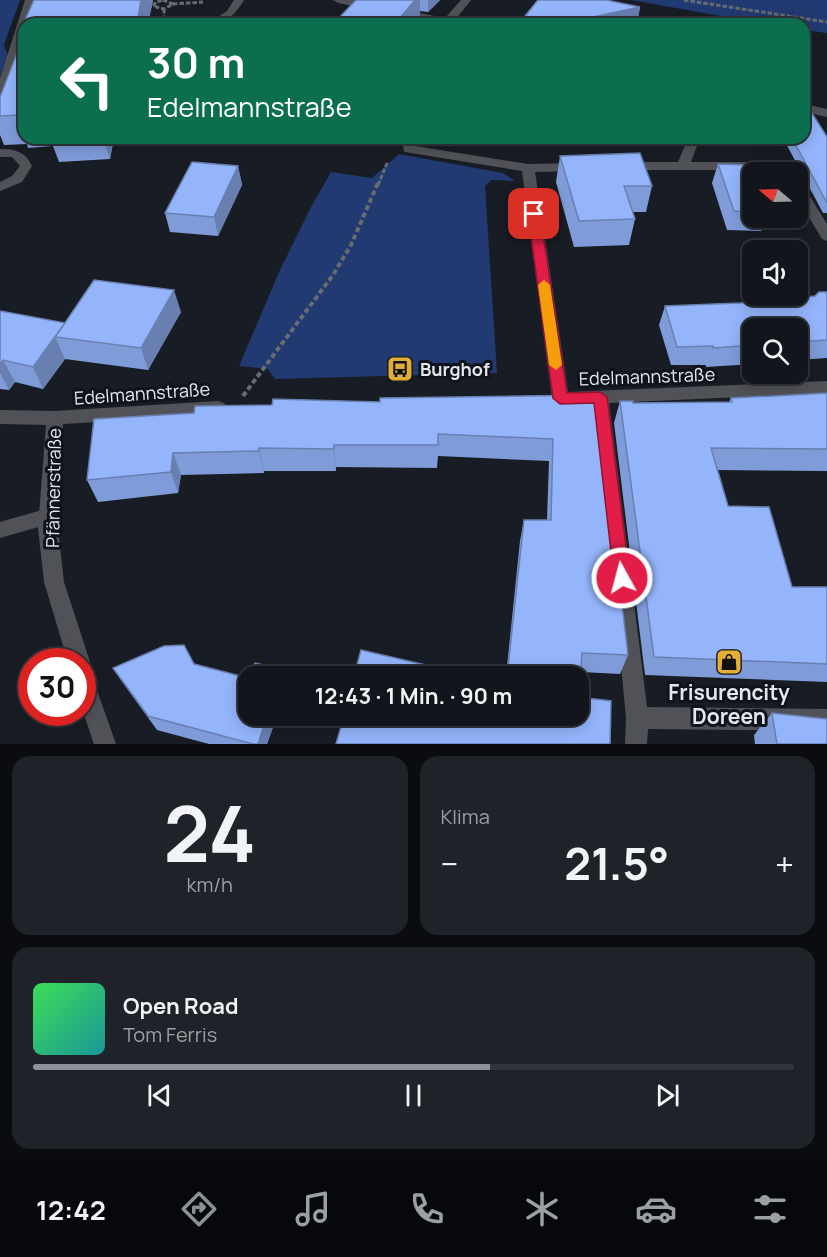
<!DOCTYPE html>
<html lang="de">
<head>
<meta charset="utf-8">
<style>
  body { margin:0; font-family:Manrope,sans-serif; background:#1f2228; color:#f1f3f6; height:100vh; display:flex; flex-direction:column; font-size:22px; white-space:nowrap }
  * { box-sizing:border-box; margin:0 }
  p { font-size:20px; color:#9c9fa3 }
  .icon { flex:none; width:33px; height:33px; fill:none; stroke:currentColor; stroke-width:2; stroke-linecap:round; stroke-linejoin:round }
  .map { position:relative; height:744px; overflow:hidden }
  .details { display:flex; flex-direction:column; gap:12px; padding:12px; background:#0a0c0f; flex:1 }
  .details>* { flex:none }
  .banner { position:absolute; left:18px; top:18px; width:792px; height:126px; border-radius:18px; box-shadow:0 3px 15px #0003,0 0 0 2px #31343a; background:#0b6e4f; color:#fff; overflow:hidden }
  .needle { width:39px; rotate:289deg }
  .controls { position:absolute; left:742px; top:162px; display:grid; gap:12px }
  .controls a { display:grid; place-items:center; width:66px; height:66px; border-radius:12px; background:#12151b; box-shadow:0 3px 15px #0003,0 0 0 2px #31343a; font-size:30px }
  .speed { position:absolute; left:18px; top:648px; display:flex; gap:12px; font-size:30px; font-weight:700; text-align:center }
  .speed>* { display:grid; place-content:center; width:78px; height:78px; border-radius:50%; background:#12151b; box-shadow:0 3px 15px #0003,0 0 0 2px #31343a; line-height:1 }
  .speed .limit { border:9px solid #d22; background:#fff; color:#111 }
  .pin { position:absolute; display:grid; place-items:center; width:51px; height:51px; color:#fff; margin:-26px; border-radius:12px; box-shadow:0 3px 9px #0006 }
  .me { position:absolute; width:66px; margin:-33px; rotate:353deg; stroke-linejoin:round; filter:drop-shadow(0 0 4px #0008) }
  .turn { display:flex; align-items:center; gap:21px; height:126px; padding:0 30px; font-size:27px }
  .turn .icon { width:78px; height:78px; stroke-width:2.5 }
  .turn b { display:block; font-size:42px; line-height:51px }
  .big { font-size:45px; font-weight:700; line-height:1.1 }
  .details .widget { flex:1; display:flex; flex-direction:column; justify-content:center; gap:9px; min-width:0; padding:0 21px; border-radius:18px; background:#1f2228 }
  .details .dial { align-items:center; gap:0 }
  .dial b { font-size:78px; line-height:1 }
  .song { display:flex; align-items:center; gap:18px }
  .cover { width:72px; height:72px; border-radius:9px; background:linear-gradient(135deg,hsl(130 70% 55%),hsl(180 70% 35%)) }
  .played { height:6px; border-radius:3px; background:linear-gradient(90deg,#8c9099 60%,#31343a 60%) }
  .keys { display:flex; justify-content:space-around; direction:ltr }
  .heat { display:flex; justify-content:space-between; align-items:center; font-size:33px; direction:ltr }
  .details .tiles { flex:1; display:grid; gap:12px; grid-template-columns:1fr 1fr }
  .widget:last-child { grid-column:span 2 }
  .trip { position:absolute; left:238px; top:666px; width:351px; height:60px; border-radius:18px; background:#12151b; box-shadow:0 3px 15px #0003,0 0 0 2px #31343a; font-weight:700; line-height:60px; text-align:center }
  .menu { display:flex; height:96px; justify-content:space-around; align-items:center; background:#07080b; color:#9c9fa3 }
  .menu .icon { width:42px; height:42px }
  .menu .selected { color:#8c9099 }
  .menu b { font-size:27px; color:#f1f3f6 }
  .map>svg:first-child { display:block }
  .green { fill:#223a72 }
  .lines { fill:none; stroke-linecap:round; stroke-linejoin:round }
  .path-far1 { stroke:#676b72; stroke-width:3; stroke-dasharray:4.5 2; stroke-linecap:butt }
  .path { stroke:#676b72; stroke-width:4; stroke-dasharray:5 3; stroke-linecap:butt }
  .service { fill:#505257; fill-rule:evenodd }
  .minor { fill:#505257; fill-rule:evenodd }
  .wall { fill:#7f9cd9 }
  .shaded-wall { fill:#687fb0 }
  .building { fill:#94b5fc; stroke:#687fb0; stroke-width:1.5 }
  .route { fill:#e11d48; stroke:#92132f; stroke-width:1.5 }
  .slow { fill:#f59e0b }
  .labels { text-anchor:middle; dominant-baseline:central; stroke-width:6; stroke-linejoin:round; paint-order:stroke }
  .poi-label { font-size:18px; font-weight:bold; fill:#e4e7ed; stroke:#0f131b; text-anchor:start }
  .street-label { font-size:18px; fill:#e4e7ed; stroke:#0f131b }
  .near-poi-label { font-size:21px; font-weight:bold; fill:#e4e7ed; stroke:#0f131b }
</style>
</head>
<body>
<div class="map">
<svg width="827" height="744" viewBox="0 0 827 744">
  <rect width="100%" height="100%" fill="#181c24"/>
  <!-- green -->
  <g class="green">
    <path d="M0,0H20L4,45L8,55L0,76Z"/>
    <path d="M631,0H827V33L804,30V24H765Z"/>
    <path d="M399,154L503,173L515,181L491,180L485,186L497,373L275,379L268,369L239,366L280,270L310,209L331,172L372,178Z"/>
  </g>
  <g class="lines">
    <!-- path-far1 -->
    <g class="path-far1">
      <path d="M163,0L173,4L164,9L153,6L156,2Z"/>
      <path d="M684,0L827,22"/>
      <path d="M173,4L203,2"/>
      <path d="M164,9V24"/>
      <path d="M378,185L388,161"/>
    </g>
    <!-- path -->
    <path class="path" d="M243,396L333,275L351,245L378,183"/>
    <!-- service -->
    <g class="service">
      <path d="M25,0H35L28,24H24V36L6,96L0,100V78Z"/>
      <path d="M234,0H244C234,16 226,24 207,24L227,11Z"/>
      <path d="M333,0H353L445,18L461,0H471L452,24H441L338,3Z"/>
      <path d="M400,138H412L415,149L413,152H405Z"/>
      <path d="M0,149C15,149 26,152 32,166L22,182L0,191V182L12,176L20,166L12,157H0Z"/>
      <path d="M49,508L56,510L58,516L56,522L0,538V522Z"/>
    </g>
    <!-- minor -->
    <g class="minor">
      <path d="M804,104L827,109V117L804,112Z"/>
      <path d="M688,138H700L691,162H785L790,163L796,172H783L781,170H622L616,166L622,162H678Z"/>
      <path d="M409,145L528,164L581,163L587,167L581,171L535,172L568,392L827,381V393L609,403L647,707L827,709V731L648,729L647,744H625L626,718L619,644L592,404L554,403L552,398L522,171L405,152L403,149Z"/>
      <path d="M798,184L803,185L827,224V241L822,239L798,199Z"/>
      <path d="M218,401L224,403L227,408L224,413L218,415L63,424L58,528L64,582L90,662L88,665L116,744H94L82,709V662H68L44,582L38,528L46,425L0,424V410L55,411Z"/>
    </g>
  </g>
  <!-- wall -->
  <g class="wall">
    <path d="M34,0H153L148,24H25L24,22Z"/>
    <path d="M356,0H440L428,12L420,11V22Z"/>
    <path d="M640,7L637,24H524L525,16Z"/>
    <path d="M24,35V138H114L110,159L59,162L53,146L28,148L27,144L4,145L0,135V97Z"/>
    <path d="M827,137V213H823L783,138Z"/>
    <path d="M284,138H328L323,146Z"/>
    <path d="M560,156L652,186L646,212H633L635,219L629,245L574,247L556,182Z"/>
    <path d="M718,164L753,175V218H766L761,231L727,230L712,183Z"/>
    <path d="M238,166L242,185L218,236L170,232L165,213Z"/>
    <path d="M827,292V358L798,360V328H753V364L706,367V365H671L659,325L665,306L740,303L815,296Z"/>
    <path d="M181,312L148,370L65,359L43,389L15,382L9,390L0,389V313L65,323Z"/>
    <path d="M827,393V471L718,470L728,506L792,587H827V682L645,675L614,423L620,401L633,403L729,402L731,398Z"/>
    <path d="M591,395L592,400H598L628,655L620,674L581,672L579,697L611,701L610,744H336L344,716H579V676H506L520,541L524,520H547L549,461L438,456L437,468L336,467V471H264V473L181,475L178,493L98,502L87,480L94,419L194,413L195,406L272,405L273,399L380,402V398Z"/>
    <path d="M194,664L248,678L277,716L267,744H209L157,730L123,683L113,668Z"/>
    <path d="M772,713L827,744H755L754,735Z"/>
  </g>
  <!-- shaded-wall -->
  <g class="shaded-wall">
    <path d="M141,0H153L148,24H139L138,18Z"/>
    <path d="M415,0H420V22L418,24H395Z"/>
    <path d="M428,0H440L428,12Z"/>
    <path d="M640,7L637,24H561Z"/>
    <path d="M103,138H114L110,159Z"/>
    <path d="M322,138H328L323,146Z"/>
    <path d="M238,166L242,185L218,236L214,217Z"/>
    <path d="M174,290L181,312L148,370L141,348Z"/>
    <path d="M65,323L55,337L65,359L43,389L33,367Z"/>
    <path d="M3,360L15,382L9,390L0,373V365Z"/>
    <path d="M334,445L336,467V471L334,449Z"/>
    <path d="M259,448L264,471V473L259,451Z"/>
    <path d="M173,453L181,475L178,493L171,472Z"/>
    <path d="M283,669L285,676H281Z"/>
    <path d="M267,716H277L267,744H258Z"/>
  </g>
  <!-- building -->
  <g class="building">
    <path d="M34,0H141L138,18L101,20L100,24H28L29,22H24Z"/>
    <path d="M356,0H415L395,24H333Z"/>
    <path d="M538,0H606L640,7L561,24L525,16Z"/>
    <path d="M24,35V118L17,119L18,115L0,116V97Z"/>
    <path d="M804,102H805L827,137V203L792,138H804Z"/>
    <path d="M640,153L652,186H624L635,219L579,221L560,156Z"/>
    <path d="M192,162L238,166L214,217L165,213Z"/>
    <path d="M718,164L749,165L753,175V212L734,211Z"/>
    <path d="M94,280L174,290L141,348L55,337L65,323L33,367L3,360L0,365V313L1,311L65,323Z"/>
    <path d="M819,292H827V340L798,342V328H753V345L713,348V346L677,347L665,306L740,303L815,296Z"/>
    <path d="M827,393V449L711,448L728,506L769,507L792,587H827V664L654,657L620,401H633V403L732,402L731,398Z"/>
    <path d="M591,395L592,400H598L628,655L582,653L579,697L611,701L610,744H336L344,716H579V676H507L524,520H551L553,439L438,434V445H334V449L259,448V451L173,453L171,472L87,480L94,419L194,413L195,406L272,405L273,399L380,402V398Z"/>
    <path d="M184,645L194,664L248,678L255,663L283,669L281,676H249V716H267L258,744H253L148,716L113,668L164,646Z"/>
    <path d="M361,650L473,676H354Z"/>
    <path d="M772,713L827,719V744H777Z"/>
  </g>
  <!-- route -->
  <path class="route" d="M534,210L540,214L567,393L600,392L607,397L630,578L628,583L622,585L616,583L614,578L594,403L560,404L553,398L528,214Z"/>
  <!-- slow -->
  <path class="slow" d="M544,280L550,285L562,365L556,370L549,365L538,285Z"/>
  <!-- icons -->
  <defs>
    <g id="bus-square" transform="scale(1.35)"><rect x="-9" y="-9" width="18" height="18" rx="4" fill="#e2af34" stroke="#0f131b"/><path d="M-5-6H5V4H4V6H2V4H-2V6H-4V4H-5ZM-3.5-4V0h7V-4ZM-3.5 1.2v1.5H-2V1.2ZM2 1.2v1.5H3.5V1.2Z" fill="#111"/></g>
    <g id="shop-square" transform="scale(1.35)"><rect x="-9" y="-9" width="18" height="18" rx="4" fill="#e2af34" stroke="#0f131b"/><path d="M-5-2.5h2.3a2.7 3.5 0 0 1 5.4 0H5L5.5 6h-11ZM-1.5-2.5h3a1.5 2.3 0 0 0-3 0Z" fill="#111"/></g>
  </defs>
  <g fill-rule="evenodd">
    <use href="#bus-square" x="400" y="369"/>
    <use href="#shop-square" x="729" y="662"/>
  </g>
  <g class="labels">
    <!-- poi labels -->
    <g class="poi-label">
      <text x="420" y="369">Burghof</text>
    </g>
    <!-- street labels -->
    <g class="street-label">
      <text transform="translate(647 376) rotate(-2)">Edelmannstraße</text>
      <text transform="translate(142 393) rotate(-4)">Edelmannstraße</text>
      <text transform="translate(53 488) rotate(-89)">Pfännerstraße</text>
    </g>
    <!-- near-poi labels -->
    <g class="near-poi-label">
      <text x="729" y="692">Frisurencity<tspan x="729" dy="24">Doreen</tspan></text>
    </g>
  </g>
</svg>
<div class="controls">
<a><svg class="needle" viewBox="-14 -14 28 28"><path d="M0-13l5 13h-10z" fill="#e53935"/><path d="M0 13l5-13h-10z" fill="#9c9fa3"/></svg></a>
<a><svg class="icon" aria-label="sound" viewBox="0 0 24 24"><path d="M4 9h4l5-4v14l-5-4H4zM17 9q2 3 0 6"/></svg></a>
<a><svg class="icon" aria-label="search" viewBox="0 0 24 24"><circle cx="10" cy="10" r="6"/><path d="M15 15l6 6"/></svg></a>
</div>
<div class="speed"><div class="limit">30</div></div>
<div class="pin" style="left:534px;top:214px;background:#d93025"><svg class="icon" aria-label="arrive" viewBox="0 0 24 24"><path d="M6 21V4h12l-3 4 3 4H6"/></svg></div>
<svg class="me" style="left:622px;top:578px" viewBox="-20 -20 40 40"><circle r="17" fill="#e11d48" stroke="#fff" stroke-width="3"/><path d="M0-11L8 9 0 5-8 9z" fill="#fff"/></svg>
<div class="trip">12:43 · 1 Min. · 90 m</div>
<div class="banner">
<div class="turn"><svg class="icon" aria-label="left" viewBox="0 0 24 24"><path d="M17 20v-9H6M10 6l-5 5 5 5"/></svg><div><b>30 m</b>Edelmannstraße</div></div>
</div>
</div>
<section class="details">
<div class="tiles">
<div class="widget dial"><b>24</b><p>km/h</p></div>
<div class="widget"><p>Klima</p>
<div class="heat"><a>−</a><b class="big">21.5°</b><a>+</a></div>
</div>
<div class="widget">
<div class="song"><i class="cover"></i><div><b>Open Road</b><p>Tom Ferris</p></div></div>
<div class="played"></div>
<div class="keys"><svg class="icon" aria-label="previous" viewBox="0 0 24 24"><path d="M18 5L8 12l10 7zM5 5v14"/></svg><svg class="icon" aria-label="pause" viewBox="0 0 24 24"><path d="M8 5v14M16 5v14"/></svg><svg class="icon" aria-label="next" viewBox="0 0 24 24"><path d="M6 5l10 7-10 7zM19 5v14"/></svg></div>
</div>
</div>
</section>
<nav class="menu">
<b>12:42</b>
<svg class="icon selected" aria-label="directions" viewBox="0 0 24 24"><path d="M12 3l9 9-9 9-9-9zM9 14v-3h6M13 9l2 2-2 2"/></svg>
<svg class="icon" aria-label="music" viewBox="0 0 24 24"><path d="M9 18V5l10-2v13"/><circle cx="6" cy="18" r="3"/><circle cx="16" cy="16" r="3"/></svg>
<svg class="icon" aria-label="phone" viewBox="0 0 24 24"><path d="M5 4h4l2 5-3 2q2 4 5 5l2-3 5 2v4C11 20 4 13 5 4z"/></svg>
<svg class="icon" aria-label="climate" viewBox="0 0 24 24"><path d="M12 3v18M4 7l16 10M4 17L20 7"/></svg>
<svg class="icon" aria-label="car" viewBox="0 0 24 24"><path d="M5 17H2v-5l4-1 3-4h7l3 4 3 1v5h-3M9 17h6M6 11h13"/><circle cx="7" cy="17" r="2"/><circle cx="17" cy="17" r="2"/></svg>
<svg class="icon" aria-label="filters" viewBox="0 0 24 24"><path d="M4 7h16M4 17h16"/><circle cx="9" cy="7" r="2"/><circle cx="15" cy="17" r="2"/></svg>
</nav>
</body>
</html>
